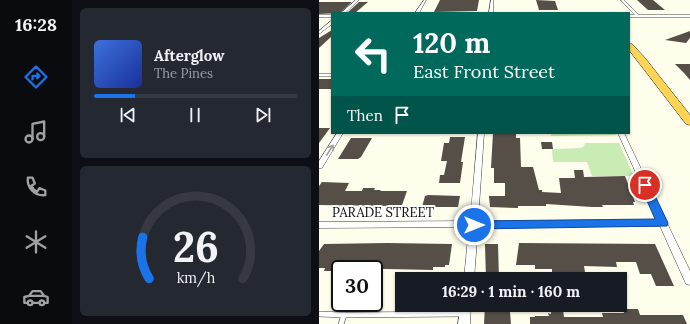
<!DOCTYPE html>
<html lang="en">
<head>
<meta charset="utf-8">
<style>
  body { margin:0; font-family:Lora,serif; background:#242831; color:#f1f3f6; height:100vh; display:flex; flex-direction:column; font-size:15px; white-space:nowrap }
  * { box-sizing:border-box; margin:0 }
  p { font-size:13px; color:#9ea1a6 }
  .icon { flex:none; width:22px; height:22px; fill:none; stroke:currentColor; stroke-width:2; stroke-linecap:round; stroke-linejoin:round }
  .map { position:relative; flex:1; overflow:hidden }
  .details { display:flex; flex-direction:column; gap:8px; padding:8px; background:#0d0f14; width:247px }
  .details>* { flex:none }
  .hud { position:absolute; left:12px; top:12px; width:299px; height:122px; border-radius:0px; box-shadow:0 1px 3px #0004; background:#00695c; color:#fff; overflow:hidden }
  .speed { position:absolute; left:12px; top:260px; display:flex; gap:8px; font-size:20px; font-weight:700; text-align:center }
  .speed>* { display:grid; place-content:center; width:52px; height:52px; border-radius:50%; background:#171b24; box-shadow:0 1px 3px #0004; line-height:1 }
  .speed .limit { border:2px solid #111; border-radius:6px; background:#fff; color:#111 }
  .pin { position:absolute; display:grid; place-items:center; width:34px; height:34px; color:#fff; margin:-17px; border:2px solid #fff; border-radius:50%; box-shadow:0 1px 4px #0007 }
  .me { position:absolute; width:44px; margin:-22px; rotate:90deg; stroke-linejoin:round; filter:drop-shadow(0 0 3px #0008) }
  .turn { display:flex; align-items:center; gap:14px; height:84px; padding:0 16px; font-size:18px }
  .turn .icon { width:52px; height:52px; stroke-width:2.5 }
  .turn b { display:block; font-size:28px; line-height:34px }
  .then { display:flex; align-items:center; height:38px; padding:0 16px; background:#0003; gap:8px; font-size:15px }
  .details .tile { flex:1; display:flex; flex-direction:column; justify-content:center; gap:6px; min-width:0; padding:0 14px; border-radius:6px; background:#242831 }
  .details .dial { align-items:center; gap:0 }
  .dial svg { height:104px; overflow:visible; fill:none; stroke:#363941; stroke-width:7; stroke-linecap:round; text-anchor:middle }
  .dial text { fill:#f1f3f6; stroke:none }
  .song { display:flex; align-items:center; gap:12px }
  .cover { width:48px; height:48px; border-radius:6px; background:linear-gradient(135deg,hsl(220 70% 55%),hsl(230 70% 35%)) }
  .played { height:4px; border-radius:2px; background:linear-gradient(90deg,#1a73e8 20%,#363941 20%) }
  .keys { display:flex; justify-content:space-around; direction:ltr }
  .trip { position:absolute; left:76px; top:272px; width:232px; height:40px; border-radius:0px; background:#171b24; box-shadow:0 1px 3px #0004; font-weight:800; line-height:40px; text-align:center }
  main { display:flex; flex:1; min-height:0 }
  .dock { display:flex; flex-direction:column; width:72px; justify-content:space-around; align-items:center; background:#090b0e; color:#9ea1a6 }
  .dock .icon { width:28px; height:28px }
  .dock .on { color:#1a73e8 }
  .dock b { font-size:18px; color:#f1f3f6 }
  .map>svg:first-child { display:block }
  .green { fill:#c8ecb3 }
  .building { fill:#564f48 }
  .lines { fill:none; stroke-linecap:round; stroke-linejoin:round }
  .service-casing { stroke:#3f3f3f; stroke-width:6 }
  .minor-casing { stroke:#3f3f3f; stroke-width:1 }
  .tertiary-casing { stroke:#3f3f3f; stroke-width:1 }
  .trunk-casing { stroke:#1d1d1d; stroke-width:1 }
  .service { stroke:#fff; stroke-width:5 }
  .minor { fill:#fff; fill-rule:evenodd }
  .tertiary { fill:#fff; fill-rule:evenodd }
  .trunk { fill:#ffd353; fill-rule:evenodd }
  .oneway { stroke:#9e9e9e }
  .route { fill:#1a73e8; stroke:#114b97 }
  .labels { text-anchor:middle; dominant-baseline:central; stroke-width:4; stroke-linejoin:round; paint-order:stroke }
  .near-street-label { font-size:13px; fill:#0c0c0c; stroke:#fff }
</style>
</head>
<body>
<main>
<nav class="dock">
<b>16:28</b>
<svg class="icon on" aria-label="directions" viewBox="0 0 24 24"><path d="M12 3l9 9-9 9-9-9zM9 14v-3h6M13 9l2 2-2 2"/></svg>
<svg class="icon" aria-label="music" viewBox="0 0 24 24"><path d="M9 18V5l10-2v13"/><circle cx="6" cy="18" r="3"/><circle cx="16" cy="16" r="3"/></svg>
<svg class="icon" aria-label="phone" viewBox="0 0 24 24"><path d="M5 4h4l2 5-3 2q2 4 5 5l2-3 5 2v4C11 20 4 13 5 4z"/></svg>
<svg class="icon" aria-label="climate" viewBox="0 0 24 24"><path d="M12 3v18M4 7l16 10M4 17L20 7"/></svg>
<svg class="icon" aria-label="car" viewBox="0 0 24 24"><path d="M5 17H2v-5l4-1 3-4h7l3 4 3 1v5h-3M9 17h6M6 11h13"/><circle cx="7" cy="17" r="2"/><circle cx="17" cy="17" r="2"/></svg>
</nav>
<section class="details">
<div class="tile">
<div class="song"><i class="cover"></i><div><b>Afterglow</b><p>The Pines</p></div></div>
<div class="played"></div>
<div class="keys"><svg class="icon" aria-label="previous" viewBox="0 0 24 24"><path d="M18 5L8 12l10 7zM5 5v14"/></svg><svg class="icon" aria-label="pause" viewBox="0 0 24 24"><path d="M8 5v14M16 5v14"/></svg><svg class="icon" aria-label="next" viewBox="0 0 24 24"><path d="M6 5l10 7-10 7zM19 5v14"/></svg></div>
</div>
<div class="tile dial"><svg viewBox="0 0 100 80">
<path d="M14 69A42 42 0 1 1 86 69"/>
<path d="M14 69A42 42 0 0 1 9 37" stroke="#1a73e8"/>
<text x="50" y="56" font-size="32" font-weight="700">26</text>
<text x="50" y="72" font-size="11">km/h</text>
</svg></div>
</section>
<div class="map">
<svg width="371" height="324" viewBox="0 0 371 324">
  <rect width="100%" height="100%" fill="#fffeec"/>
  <!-- green -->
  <g class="green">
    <path d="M232,133H296L297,135L232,136Z"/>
    <path d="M266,143H300L315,176H273L268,162H234L233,149L262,148L265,146Z"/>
  </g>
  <!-- building -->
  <g class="building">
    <path d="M121,0H160L158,11L115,12Z"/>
    <path d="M217,0L236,1L239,10H220Z"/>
    <path d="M318,0H334L346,10H329Z"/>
    <path d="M0,2H33L21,13L0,14Z"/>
    <path d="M40,2H49L36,13H28Z"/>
    <path d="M13,30V36L0,48V38Z"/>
    <path d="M371,31V38L367,43L346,40Z"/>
    <path d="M356,64H371V80L365,73Z"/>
    <rect x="0" y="79" width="13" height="10"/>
    <path d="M0,128H11L0,143Z"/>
    <path d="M174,133H197V138H201L202,167H214L220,190H223V192L242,193L240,178H256L255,170H264L265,177L306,176L316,202H314L315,205H283L284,207H273L227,204V206H199V208L171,207L170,196H186V183H175V168H172Z"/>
    <path d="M131,137H146L142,162H144L141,183H120L121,175H125L128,161H122L125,143H130Z"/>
    <path d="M32,138H53L42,157L39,159H19Z"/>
    <path d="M222,142H233L234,149H223Z"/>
    <path d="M3,182L30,183L26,191H43L44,188H56L55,190H62L61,191H88L82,208H70L71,206L0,205V186Z"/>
    <path d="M109,195L141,196L139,207H103L106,196Z"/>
    <path d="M68,243L133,244L130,265H126V267H114V270L21,268V271H5L6,268H0V251L5,244Z"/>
    <path d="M200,243L336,244L355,286H337L332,274H321L317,262H297L298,267L265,266L266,272H233V269H216V265H197Z"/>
    <path d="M166,244H179L180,279H167Z"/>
    <path d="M166,305H195V312H191L192,324H165Z"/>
    <path d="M304,309H319L321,315H364L368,324H211V317H216V316H230L229,313L232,314V310H244L245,317H284L283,313H305Z"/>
  </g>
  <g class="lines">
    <!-- service casing -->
    <g class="service-casing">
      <g id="service">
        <path d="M0,314L25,315"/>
        <path d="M22,324L25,315L144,314"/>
      </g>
    </g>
    <!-- minor casing -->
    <g class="minor-casing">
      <g id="minor">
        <path d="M37,0H40L26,13H22Z"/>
        <path d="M105,0H107L100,13H96Z"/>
        <path d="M172,0H174V13H170Z"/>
        <path d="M302,0H305L320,15H371V17H310V15H316Z"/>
        <path d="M12,21H13V24L0,34V31Z"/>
        <rect x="0" y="74" width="13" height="2"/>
        <path d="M18,133H24L3,168H0V161Z"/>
        <path d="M159,133H165L159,221L338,220L299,133H305L371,271V285L367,284L341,226L159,227L155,279H145L150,227L0,228V222L151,221Z"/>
        <path d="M142,305H152L151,324H139Z"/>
      </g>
    </g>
    <!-- tertiary casing -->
    <g class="tertiary-casing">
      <rect id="tertiary" x="0" y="15" width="13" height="2"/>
    </g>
    <!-- trunk casing -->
    <g class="trunk-casing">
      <path id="trunk" d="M310,44H313L326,58L371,115V125L367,124L310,50Z"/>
    </g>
    <!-- service -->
    <use href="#service" class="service"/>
    <!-- minor -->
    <use href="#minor" class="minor"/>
    <!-- tertiary -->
    <use href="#tertiary" class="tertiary"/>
    <!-- trunk -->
    <use href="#trunk" class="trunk"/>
  </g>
  <!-- one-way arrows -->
  <defs><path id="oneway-shaft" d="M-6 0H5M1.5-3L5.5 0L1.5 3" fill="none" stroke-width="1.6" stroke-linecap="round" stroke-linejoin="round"/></defs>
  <use class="oneway" href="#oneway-shaft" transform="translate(11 150) rotate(-57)"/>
  <!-- route -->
  <path class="route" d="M326,182L331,185L349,223L348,226L155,229L151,228L149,225L151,222L155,221L336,219L321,185Z"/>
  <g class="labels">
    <!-- near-street labels -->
    <g class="near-street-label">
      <text x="64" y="212">PARADE STREET</text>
    </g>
  </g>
</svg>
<div class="speed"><div class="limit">30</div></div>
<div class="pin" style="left:326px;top:185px;background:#d93025"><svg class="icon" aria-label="arrive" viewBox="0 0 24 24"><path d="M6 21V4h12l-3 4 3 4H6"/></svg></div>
<svg class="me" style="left:155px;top:225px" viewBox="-20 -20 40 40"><circle r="17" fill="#1a73e8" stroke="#fff" stroke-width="3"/><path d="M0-11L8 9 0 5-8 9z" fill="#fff"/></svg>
<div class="trip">16:29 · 1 min · 160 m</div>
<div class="hud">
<div class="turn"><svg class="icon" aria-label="left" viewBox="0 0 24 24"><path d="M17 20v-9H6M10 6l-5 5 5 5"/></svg><div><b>120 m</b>East Front Street</div></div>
<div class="then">Then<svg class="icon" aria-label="arrive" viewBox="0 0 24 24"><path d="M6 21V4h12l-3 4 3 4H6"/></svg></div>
</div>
</div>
</main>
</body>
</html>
